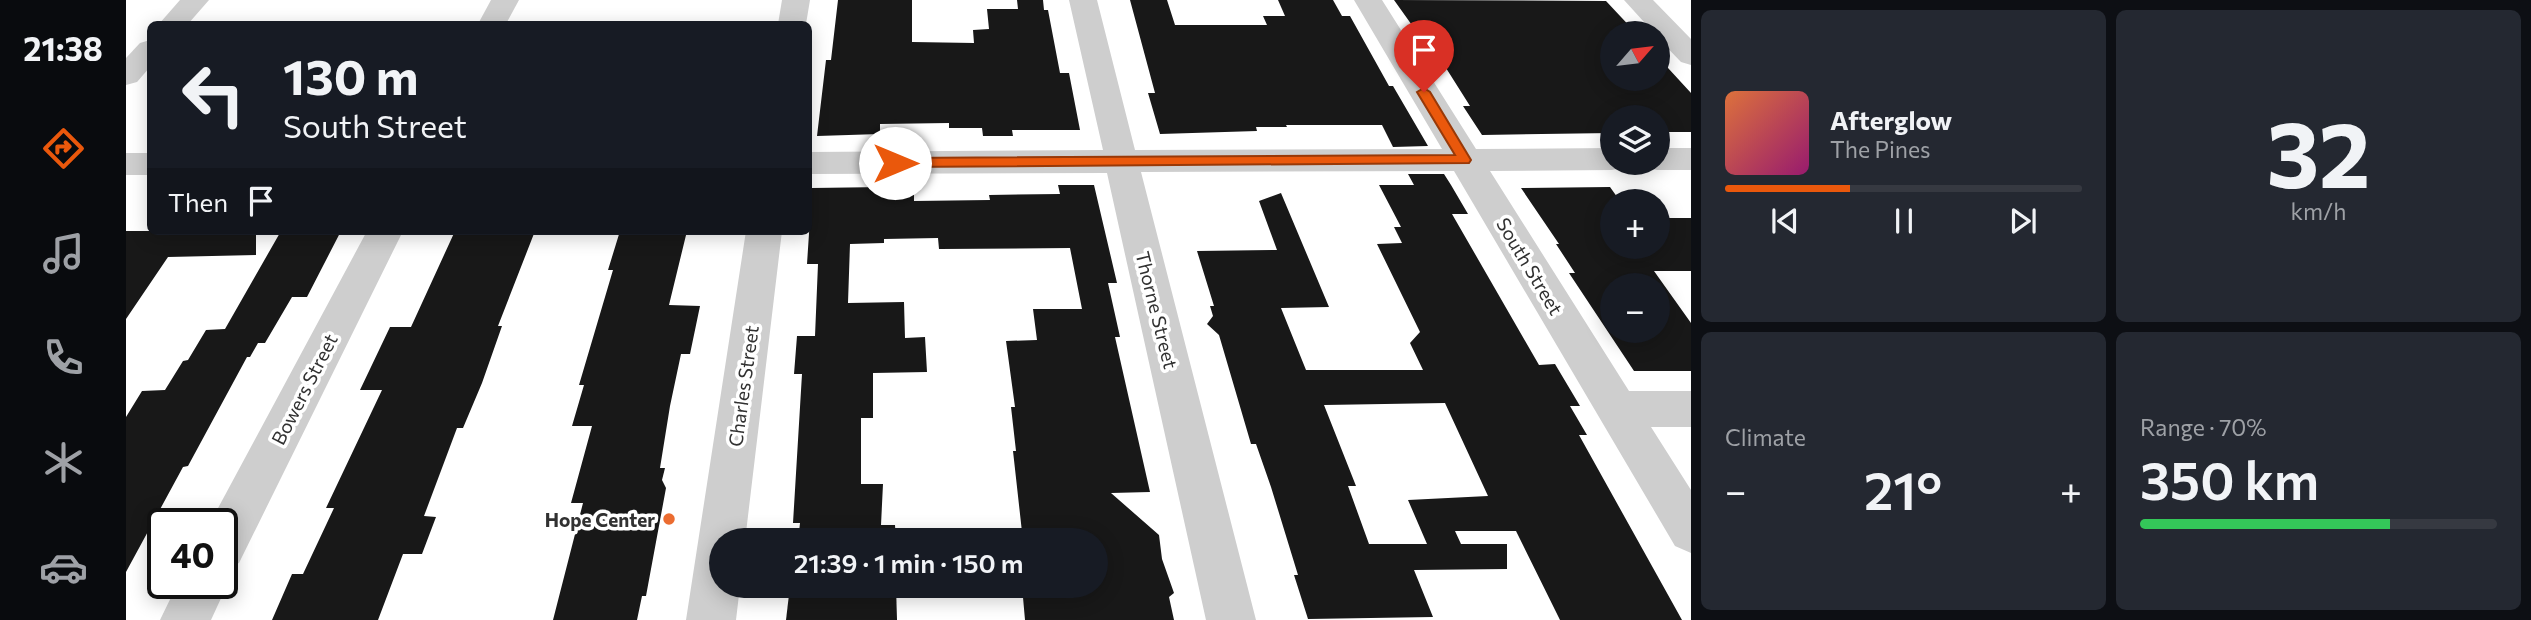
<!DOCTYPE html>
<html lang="en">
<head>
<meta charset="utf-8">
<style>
  body { margin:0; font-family:Commissioner,sans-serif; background:#242831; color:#f1f3f6; height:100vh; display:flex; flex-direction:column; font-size:26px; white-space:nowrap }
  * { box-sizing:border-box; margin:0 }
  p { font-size:23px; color:#9ea1a6 }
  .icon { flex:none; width:38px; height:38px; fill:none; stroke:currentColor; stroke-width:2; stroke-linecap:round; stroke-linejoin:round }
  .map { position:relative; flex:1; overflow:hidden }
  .details { display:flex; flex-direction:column; gap:10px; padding:10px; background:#0d0f14; width:840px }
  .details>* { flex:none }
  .hud { position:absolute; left:21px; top:21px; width:665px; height:214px; border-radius:10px; box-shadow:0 4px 18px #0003; background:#171b24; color:#f1f3f6; overflow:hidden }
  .needle { width:46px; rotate:62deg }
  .buttons { position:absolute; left:1474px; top:21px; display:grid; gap:14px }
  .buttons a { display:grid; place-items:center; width:70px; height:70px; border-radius:50%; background:#171b24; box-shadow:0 4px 18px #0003; font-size:35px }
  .speed { position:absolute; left:21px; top:508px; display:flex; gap:14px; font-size:35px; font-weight:700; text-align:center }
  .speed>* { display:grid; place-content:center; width:91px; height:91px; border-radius:50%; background:#171b24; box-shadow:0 4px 18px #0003; line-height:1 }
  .speed .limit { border:4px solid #111; border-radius:10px; background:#fff; color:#111 }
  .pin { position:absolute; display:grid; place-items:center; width:60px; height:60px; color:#fff; margin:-72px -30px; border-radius:50% 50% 50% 0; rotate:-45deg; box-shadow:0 0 7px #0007 }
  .pin .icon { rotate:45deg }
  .me { position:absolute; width:77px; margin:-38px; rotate:90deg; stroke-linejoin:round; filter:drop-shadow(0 0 5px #0008) }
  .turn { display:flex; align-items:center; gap:24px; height:147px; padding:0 21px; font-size:32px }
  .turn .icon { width:91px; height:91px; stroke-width:2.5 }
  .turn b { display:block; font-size:49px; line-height:60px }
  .then { display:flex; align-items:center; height:66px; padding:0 21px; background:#0003; gap:14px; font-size:26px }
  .big { font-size:52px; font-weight:600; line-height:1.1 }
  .details .card { flex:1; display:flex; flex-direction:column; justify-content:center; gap:10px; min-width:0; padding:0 24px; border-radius:10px; background:#242831 }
  .details .dial { align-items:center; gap:0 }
  .dial b { font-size:91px; line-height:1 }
  .song { display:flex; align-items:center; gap:21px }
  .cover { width:84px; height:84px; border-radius:10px; background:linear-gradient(135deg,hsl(20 70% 55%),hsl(320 70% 35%)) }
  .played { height:7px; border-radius:4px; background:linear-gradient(90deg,#ea580c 35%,#363941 35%) }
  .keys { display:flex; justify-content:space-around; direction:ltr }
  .heat { display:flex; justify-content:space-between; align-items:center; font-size:38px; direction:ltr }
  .charge { height:10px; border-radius:5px; background:linear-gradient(90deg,#34c759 70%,#363941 0) }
  .details .tiles { flex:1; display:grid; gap:10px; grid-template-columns:repeat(2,1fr) }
  .trip { position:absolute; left:583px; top:528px; width:399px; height:70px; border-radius:35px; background:#171b24; box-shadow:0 4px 18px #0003; font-weight:600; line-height:70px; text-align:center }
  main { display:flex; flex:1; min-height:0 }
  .menu { display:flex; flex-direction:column; width:126px; justify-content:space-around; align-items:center; background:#090b0e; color:#9ea1a6 }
  .menu .icon { width:49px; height:49px }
  .menu .selected { color:#ea580c }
  .menu b { font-size:32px; color:#f1f3f6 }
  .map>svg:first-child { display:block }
  .building { fill:#181818; fill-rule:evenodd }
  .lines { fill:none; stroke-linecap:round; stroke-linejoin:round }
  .minor { fill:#cecece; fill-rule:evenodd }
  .route { fill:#ea580c; stroke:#983908; stroke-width:2 }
  .poi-dot { fill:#eb6c30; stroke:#fff; stroke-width:2.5 }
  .labels { text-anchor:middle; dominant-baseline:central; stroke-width:7; stroke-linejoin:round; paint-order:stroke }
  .street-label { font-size:19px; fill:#313131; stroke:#fff }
  .poi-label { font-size:19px; font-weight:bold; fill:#313131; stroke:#fff; text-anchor:end }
</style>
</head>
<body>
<main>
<nav class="menu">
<b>21:38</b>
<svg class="icon selected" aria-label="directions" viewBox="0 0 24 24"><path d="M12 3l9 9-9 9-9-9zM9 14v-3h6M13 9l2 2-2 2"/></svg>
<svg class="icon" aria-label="music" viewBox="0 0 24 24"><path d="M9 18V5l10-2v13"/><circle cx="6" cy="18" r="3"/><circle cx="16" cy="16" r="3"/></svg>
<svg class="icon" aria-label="phone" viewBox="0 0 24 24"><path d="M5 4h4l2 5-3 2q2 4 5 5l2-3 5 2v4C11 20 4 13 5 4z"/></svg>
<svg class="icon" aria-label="climate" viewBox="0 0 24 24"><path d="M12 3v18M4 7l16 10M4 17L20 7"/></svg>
<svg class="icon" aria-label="car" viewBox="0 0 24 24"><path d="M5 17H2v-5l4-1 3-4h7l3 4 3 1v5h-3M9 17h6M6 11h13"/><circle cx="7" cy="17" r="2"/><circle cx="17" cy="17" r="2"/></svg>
</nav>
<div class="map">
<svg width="1565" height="620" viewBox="0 0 1565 620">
  <rect width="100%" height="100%" fill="#fff"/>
  <!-- building -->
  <g class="building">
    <path d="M712,0H786V42L848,43L847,30L863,29L861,9H892L891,0H917L918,10H922L934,73H943L954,130H886L887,136H857L856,128H823V123L754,124V134L691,136L700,60H705Z"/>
    <path d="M1004,0H1041L1049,25H1141L1137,16H1159L1152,0H1207L1216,16H1224L1263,86H1267L1302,146L1267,147L1256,125H1160L1161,127H1130L1131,131L1034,134L1022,93H1029Z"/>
    <path d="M1268,0L1480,1L1510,33H1486V79H1531V56L1565,93V132H1531V117H1486V133L1356,135L1337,106H1344L1308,49H1303Z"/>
    <path d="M1282,174H1318L1325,185L1342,214H1326L1413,365L1429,364L1454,406H1444L1461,435H1453L1556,620H1434L1390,531H1329L1335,544H1381V569L1288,570L1307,617L1182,619L1168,575H1172L1145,487L1130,444H1125L1093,335L1081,324L1087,316L1084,306H1088L1071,251L1151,250L1133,201L1155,193L1203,307L1155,308L1180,370H1297L1284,343L1294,332L1251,244L1276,243L1268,227H1275L1253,185H1288ZM1319,403L1362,496L1282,500L1301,544H1243L1222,486H1230L1198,405Z"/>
    <path d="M932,185H968L991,283H982L994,337H989L1024,492L985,493L1033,535L1036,559L1048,593L1043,597L1048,620H899L896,586H970V541H897L887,451H890L885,407H889L880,341L911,340L907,309H956L944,248L813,249L812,238L758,239V243L724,244L722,303L778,302L779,338L799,337L801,372L747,373V418H735V484H757L755,525H769L770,541H672L674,523H667L676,374H668L671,336H689L692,264H681L686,188L758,187V194H788V201L864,200L863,195L934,194Z"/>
    <path d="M1484,187L1494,201H1486V247H1531V218H1565V271H1528L1565,323V371H1508L1443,273H1449L1430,244H1433L1395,188ZM1486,285H1531V331H1486Z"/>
    <path d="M0,231H130V255L42,257L0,319Z"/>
    <path d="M155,231H215L181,297H166L139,343H132L124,357H121L62,466L57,467L0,572V417L16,391L39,390L57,361L62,360L80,330L99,329Z"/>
    <path d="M329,231H409L372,326H376L356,383L337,428H331L298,516L310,517L296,554H277L252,620H146L166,574H177L208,508H200L256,390H234L264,327H285Z"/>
    <path d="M494,231H561L543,305L574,306L564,354H555L544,406L534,468H539L536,480L540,488L520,596H516L511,620H427L457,503H445L466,426H446L458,385H453L487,270H482Z"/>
    <path d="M664,586H770L771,620H660Z"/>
  </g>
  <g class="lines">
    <!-- minor -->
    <g class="minor">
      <path d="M54,0H83L62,24H33Z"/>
      <path d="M365,0H393L380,24H352Z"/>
      <path d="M656,0H684L680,24H652Z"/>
      <path d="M943,0H971L1009,150L1316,149L1228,0H1256L1350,149L1486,148V163H1500L1498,167L1486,170L1364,171L1503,391H1565V427H1525L1565,490V553L1549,546L1328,171L1015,172L1130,620H1080L981,173L682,174V152L977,150Z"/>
      <path d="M1498,0H1527L1565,39V65L1555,62L1531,37V33H1528Z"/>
      <path d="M24,40V67L11,82L0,85V58L14,43Z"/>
      <path d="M1531,148H1565V170H1531L1519,167L1517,163H1531Z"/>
      <rect x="0" y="153" width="24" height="22"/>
      <path d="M241,231H277L113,563L96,569V523H84Z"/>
      <path d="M620,231H656L619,541H595V586H614L610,620H560Z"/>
      <path d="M96,569L102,583L85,620H34L52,583H96Z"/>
    </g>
  </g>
  <!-- route -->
  <path class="route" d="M1298,88L1304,92L1345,160L1343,163L769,167L762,163L769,158L1329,155L1291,92Z"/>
  <!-- markers -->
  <circle class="poi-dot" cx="543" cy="519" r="7"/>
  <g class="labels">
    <!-- street labels -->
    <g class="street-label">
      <text transform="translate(1404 266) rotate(59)">South Street</text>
      <text transform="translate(1031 310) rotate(76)">Thorne Street</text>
      <text transform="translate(617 386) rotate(-82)">Charles Street</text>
      <text transform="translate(178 389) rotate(-63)">Bowers Street</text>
    </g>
    <!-- poi labels -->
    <g class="poi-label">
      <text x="529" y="519">Hope Center</text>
    </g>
  </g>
</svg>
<div class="buttons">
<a><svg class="needle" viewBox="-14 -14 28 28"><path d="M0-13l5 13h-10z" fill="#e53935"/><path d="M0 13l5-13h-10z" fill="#9ea1a6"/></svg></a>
<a><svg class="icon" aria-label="layers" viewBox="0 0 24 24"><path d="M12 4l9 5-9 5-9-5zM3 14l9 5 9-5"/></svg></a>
<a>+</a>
<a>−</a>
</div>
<div class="speed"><div class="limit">40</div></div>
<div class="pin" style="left:1298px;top:92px;background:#d93025"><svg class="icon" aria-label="arrive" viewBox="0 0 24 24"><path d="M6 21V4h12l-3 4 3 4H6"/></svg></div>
<svg class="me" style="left:769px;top:163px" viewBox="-20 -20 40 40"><circle r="19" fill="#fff"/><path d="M0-13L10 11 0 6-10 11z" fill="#ea580c"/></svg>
<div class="trip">21:39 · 1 min · 150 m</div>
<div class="hud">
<div class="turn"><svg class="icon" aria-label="left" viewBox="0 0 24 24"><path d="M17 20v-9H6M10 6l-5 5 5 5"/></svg><div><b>130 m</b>South Street</div></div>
<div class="then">Then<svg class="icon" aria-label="arrive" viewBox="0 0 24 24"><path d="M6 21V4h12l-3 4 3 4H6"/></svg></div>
</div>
</div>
<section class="details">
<div class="tiles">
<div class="card">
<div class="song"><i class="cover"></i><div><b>Afterglow</b><p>The Pines</p></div></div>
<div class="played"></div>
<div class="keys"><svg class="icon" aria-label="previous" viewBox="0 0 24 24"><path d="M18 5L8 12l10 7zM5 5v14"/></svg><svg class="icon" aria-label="pause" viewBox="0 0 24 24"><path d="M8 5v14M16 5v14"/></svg><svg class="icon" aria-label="next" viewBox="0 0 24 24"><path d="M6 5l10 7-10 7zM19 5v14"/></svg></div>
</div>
<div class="card dial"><b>32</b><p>km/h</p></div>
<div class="card"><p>Climate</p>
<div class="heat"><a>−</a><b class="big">21°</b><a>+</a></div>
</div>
<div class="card"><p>Range · 70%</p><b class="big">350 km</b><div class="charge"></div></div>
</div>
</section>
</main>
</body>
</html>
